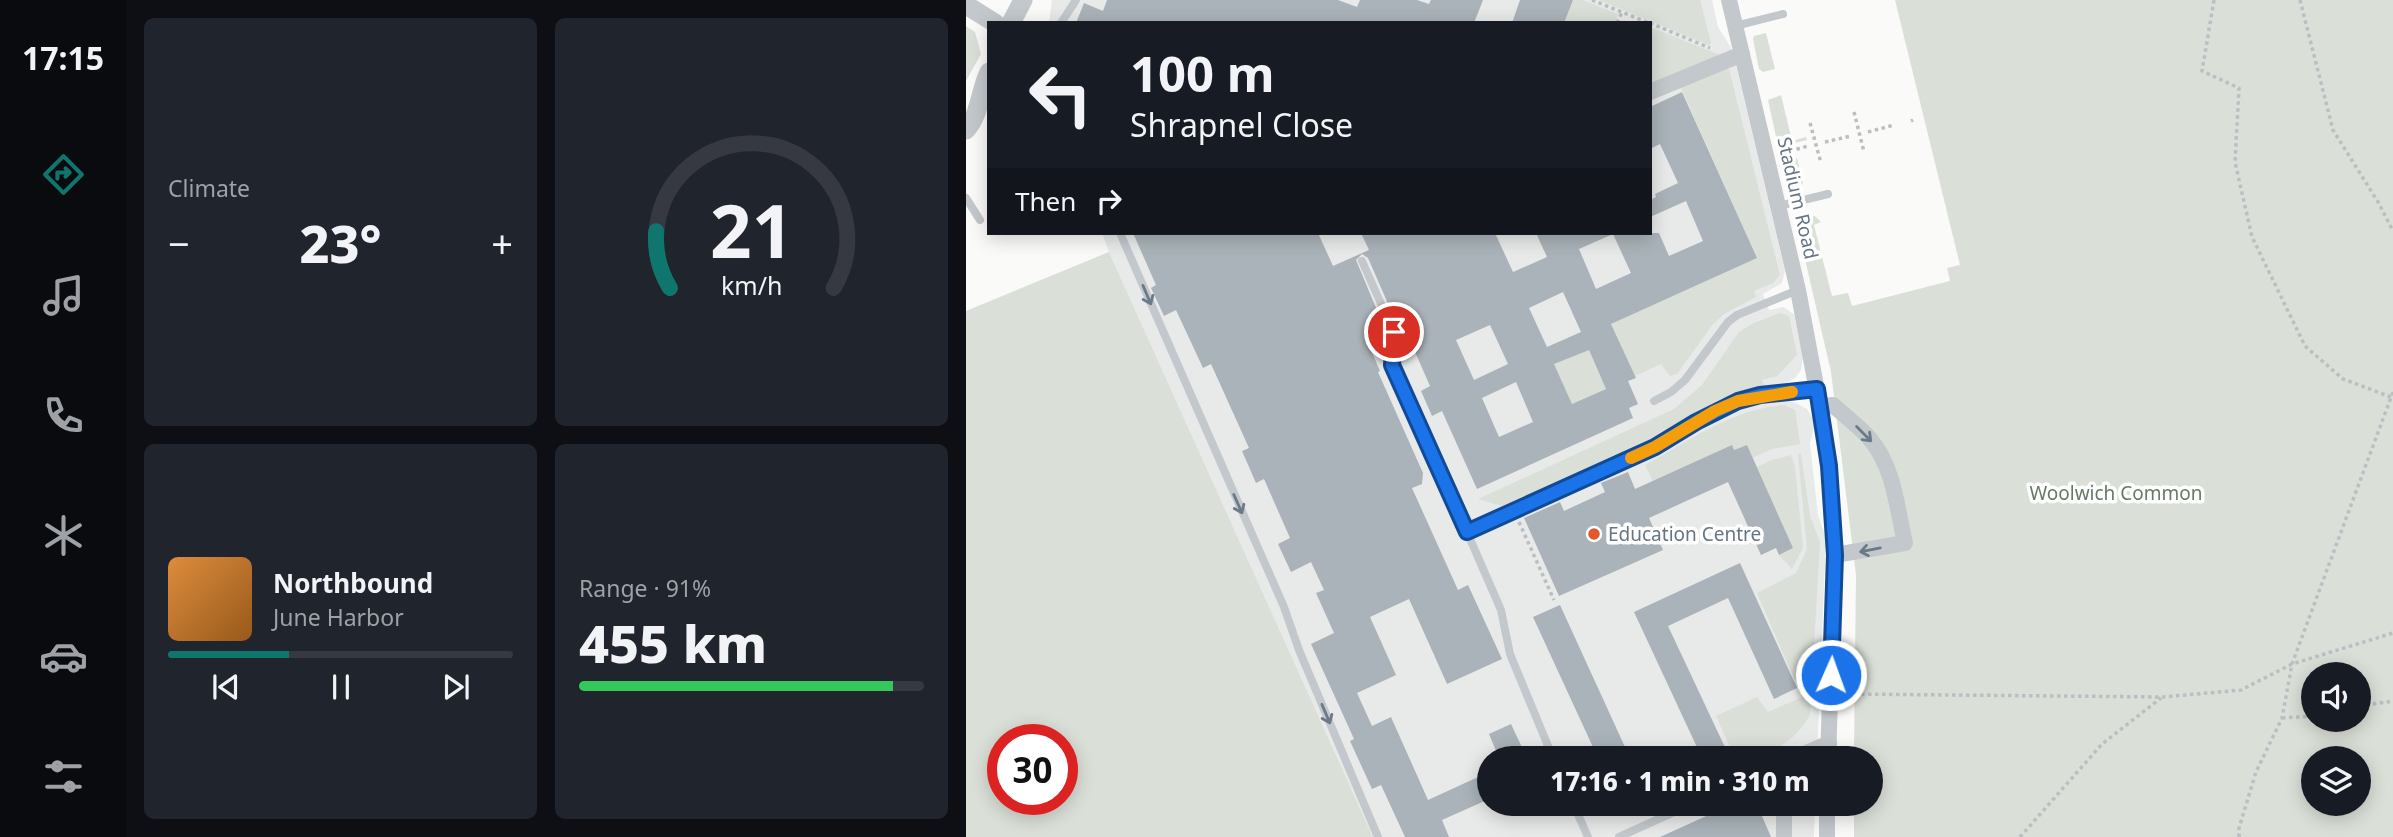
<!DOCTYPE html>
<html lang="en">
<head>
<meta charset="utf-8">
<style>
  body { margin:0; font-family:"Noto Sans",sans-serif; background:#20242c; color:#f1f3f6; height:100vh; display:flex; flex-direction:column; font-size:26px; white-space:nowrap }
  * { box-sizing:border-box; margin:0 }
  p { font-size:23px; color:#9ea1a6 }
  .icon { flex:none; width:38px; height:38px; fill:none; stroke:currentColor; stroke-width:2; stroke-linecap:round; stroke-linejoin:round }
  .map { position:relative; flex:1; overflow:hidden }
  .panel { display:flex; flex-direction:column; gap:18px; padding:18px; background:#0d0f14; width:840px }
  .panel>* { flex:none }
  .hud { position:absolute; left:21px; top:21px; width:665px; height:214px; border-radius:0px; box-shadow:0 4px 18px #0003; background:#171b24; color:#f1f3f6; overflow:hidden }
  .tools { position:absolute; left:1335px; top:662px; display:grid; gap:14px }
  .tools a { display:grid; place-items:center; width:70px; height:70px; border-radius:50%; background:#171b24; box-shadow:0 4px 18px #0003; font-size:35px }
  .speed { position:absolute; left:21px; top:724px; display:flex; gap:14px; font-size:35px; font-weight:700; text-align:center }
  .speed>* { display:grid; place-content:center; width:91px; height:91px; border-radius:50%; background:#171b24; box-shadow:0 4px 18px #0003; line-height:1 }
  .speed .limit { border:10px solid #d22; background:#fff; color:#111 }
  .pin { position:absolute; display:grid; place-items:center; width:60px; height:60px; color:#fff; margin:-30px; border:4px solid #fff; border-radius:50%; box-shadow:0 2px 7px #0007 }
  .me { position:absolute; width:77px; margin:-38px; rotate:2deg; stroke-linejoin:round; filter:drop-shadow(0 0 5px #0008) }
  .turn { display:flex; align-items:center; gap:24px; height:147px; padding:0 28px; font-size:32px }
  .turn .icon { width:91px; height:91px; stroke-width:2.5 }
  .turn b { display:block; font-size:49px; line-height:60px }
  .then { display:flex; align-items:center; height:66px; padding:0 28px; background:#0003; gap:14px; font-size:26px }
  .big { font-size:52px; font-weight:800; line-height:1.1 }
  .panel .widget { flex:1; display:flex; flex-direction:column; justify-content:center; gap:10px; min-width:0; padding:0 24px; border-radius:10px; background:#20242c }
  .panel .dial { align-items:center; gap:0 }
  .dial svg { height:182px; overflow:visible; fill:none; stroke:#363941; stroke-width:7; stroke-linecap:round; text-anchor:middle }
  .dial text { fill:#f1f3f6; stroke:none }
  .song { display:flex; align-items:center; gap:21px }
  .cover { width:84px; height:84px; border-radius:10px; background:linear-gradient(135deg,hsl(30 70% 55%),hsl(30 70% 35%)) }
  .played { height:7px; border-radius:4px; background:linear-gradient(90deg,#0f766e 35%,#363941 35%) }
  .keys { display:flex; justify-content:space-around; direction:ltr }
  .heat { display:flex; justify-content:space-between; align-items:center; font-size:38px; direction:ltr }
  .charge { height:10px; border-radius:5px; background:linear-gradient(90deg,#34c759 91%,#363941 0) }
  .panel .tiles { flex:1; display:grid; gap:18px; grid-template-columns:repeat(2,1fr) }
  .trip { position:absolute; left:511px; top:746px; width:406px; height:70px; border-radius:35px; background:#171b24; box-shadow:0 4px 18px #0003; font-weight:800; line-height:70px; text-align:center }
  main { display:flex; flex:1; min-height:0 }
  .tabs { display:flex; flex-direction:column; width:126px; justify-content:space-around; align-items:center; background:#090b0e; color:#9ea1a6 }
  .tabs .icon { width:49px; height:49px }
  .tabs .selected { color:#0f766e }
  .tabs b { font-size:32px; color:#f1f3f6 }
  .map>svg:first-child { display:block }
  .built { fill:#e8e9e9 }
  .green { fill:#dadfd7; fill-rule:evenodd }
  .building { fill:#aab3b9; fill-rule:evenodd }
  .lines { fill:none; stroke-linecap:round; stroke-linejoin:round }
  .path { stroke:#bbbfc2; stroke-width:3.5; stroke-dasharray:3.5 3.5; stroke-linecap:butt }
  .service { stroke:#c3c8cc; stroke-width:8 }
  .minor { stroke:#c3c8cc; stroke-width:16 }
  .tertiary { stroke:#c3c8cc; stroke-width:19 }
  .oneway { stroke:#6a7a87 }
  .route-casing { stroke:#114b97; stroke-width:18 }
  .route { stroke:#1a73e8; stroke-width:12 }
  .slow { stroke:#f59e0b; stroke-width:12 }
  .poi-dot { fill:#e4572e; stroke:#fff; stroke-width:2.5 }
  .labels { text-anchor:middle; dominant-baseline:central; stroke-width:7; stroke-linejoin:round; paint-order:stroke }
  .street-label { font-size:19px; fill:#657683; stroke:#fff }
  .park-label { font-size:19px; fill:#687a64; stroke:#fff }
  .poi-label { font-size:19px; fill:#657683; stroke:#fff; text-anchor:start }
</style>
</head>
<body>
<main>
<nav class="tabs">
<b>17:15</b>
<svg class="icon selected" aria-label="directions" viewBox="0 0 24 24"><path d="M12 3l9 9-9 9-9-9zM9 14v-3h6M13 9l2 2-2 2"/></svg>
<svg class="icon" aria-label="music" viewBox="0 0 24 24"><path d="M9 18V5l10-2v13"/><circle cx="6" cy="18" r="3"/><circle cx="16" cy="16" r="3"/></svg>
<svg class="icon" aria-label="phone" viewBox="0 0 24 24"><path d="M5 4h4l2 5-3 2q2 4 5 5l2-3 5 2v4C11 20 4 13 5 4z"/></svg>
<svg class="icon" aria-label="climate" viewBox="0 0 24 24"><path d="M12 3v18M4 7l16 10M4 17L20 7"/></svg>
<svg class="icon" aria-label="car" viewBox="0 0 24 24"><path d="M5 17H2v-5l4-1 3-4h7l3 4 3 1v5h-3M9 17h6M6 11h13"/><circle cx="7" cy="17" r="2"/><circle cx="17" cy="17" r="2"/></svg>
<svg class="icon" aria-label="filters" viewBox="0 0 24 24"><path d="M4 7h16M4 17h16"/><circle cx="9" cy="7" r="2"/><circle cx="15" cy="17" r="2"/></svg>
</nav>
<section class="panel">
<div class="tiles">
<div class="widget"><p>Climate</p>
<div class="heat"><a>−</a><b class="big">23°</b><a>+</a></div>
</div>
<div class="widget dial"><svg viewBox="0 0 100 80">
<path d="M14 69A42 42 0 1 1 86 69"/>
<path d="M14 69A42 42 0 0 1 8 44" stroke="#0f766e"/>
<text x="50" y="56" font-size="32" font-weight="700">21</text>
<text x="50" y="72" font-size="11">km/h</text>
</svg></div>
<div class="widget">
<div class="song"><i class="cover"></i><div><b>Northbound</b><p>June Harbor</p></div></div>
<div class="played"></div>
<div class="keys"><svg class="icon" aria-label="previous" viewBox="0 0 24 24"><path d="M18 5L8 12l10 7zM5 5v14"/></svg><svg class="icon" aria-label="pause" viewBox="0 0 24 24"><path d="M8 5v14M16 5v14"/></svg><svg class="icon" aria-label="next" viewBox="0 0 24 24"><path d="M6 5l10 7-10 7zM19 5v14"/></svg></div>
</div>
<div class="widget"><p>Range · 91%</p><b class="big">455 km</b><div class="charge"></div></div>
</div>
</section>
<div class="map">
<svg width="1427" height="837" viewBox="0 0 1427 837">
  <rect width="100%" height="100%" fill="#fafaf8"/>
  <!-- built -->
  <path class="built" d="M86,0H746L752,27L764,46L771,69L819,271L816,283L797,294L803,310L817,307L828,314L837,356L835,370L829,378L817,385L819,400L830,403L841,409L849,422L844,444L852,515L860,538L851,758H523V803H849L848,837H407L143,252L136,233H684V23H83Z"/>
  <!-- green -->
  <g class="green">
    <path d="M607,0H617L652,14L649,23H598Z"/>
    <path d="M633,0H734L745,43L743,45Z"/>
    <path d="M929,0H1427V837H888V803H905V758H888L890,575L865,372L832,229C834,222 841,216 849,216L855,222L848,225L866,296L882,293L886,306L984,281L981,268L994,265ZM1348,674H1393V719H1348ZM1348,758H1393V803H1348Z"/>
    <path d="M0,26L9,32L15,54L0,81Z"/>
    <path d="M684,27L754,55L684,89Z"/>
    <path d="M800,33L809,69L797,72L793,69L787,39L788,36Z"/>
    <path d="M758,64L763,69L814,275L807,283L788,291L790,297L758,314L747,324L711,374L704,376L695,364L669,376L645,324L791,258L713,83Z"/>
    <path d="M815,95L826,141L840,137L841,140L819,145L811,141L802,100Z"/>
    <path d="M831,158L837,184L824,187L821,184L816,164L820,161Z"/>
    <path d="M143,252L407,837H0V311ZM37,740H96V800H37Z"/>
    <path d="M814,313L823,316L831,355L811,376L796,380L798,386L756,398L695,434L536,506L512,499L708,409L736,385L773,332L788,323Z"/>
    <path d="M621,346L640,389L606,404L587,362L599,356L600,359Z"/>
    <path d="M819,405L829,410L834,444L806,449L782,460L786,456L781,445L768,450L766,446L687,481L679,465C723,441 767,408 819,405Z"/>
    <path d="M835,453L844,516L854,542L844,715C829,743 800,758 769,758L750,716L791,697L802,712L836,697L791,593L830,573L841,549L832,454Z"/>
    <path d="M825,455L829,467L837,548L826,569L813,555L827,548L791,467L806,460Z"/>
  </g>
  <!-- building -->
  <g class="building">
    <path d="M141,0H372L391,7L394,0H451L463,4L465,0H517L508,23H110L118,3L137,11Z"/>
    <path d="M554,0H607L598,23H546Z"/>
    <path d="M716,92L791,258L645,324L670,378L662,381L672,404L663,408L667,418L511,489L476,411L466,416L455,391L464,386L435,320L430,322L402,258L396,254L390,260L418,327L399,336L414,371L412,372L457,473L456,484L446,488L492,590L502,585L536,659L481,684L443,599L404,617L430,675L391,693L406,726L425,717L462,800L523,772V799L476,820L483,837H439L415,785L406,789L384,741L388,739L345,644L368,633L350,593L358,590L345,562L325,572L312,544L324,538L298,479L290,483L276,451L283,448L245,364L237,368L210,310L198,316L185,288L190,285L167,233H352L367,266L403,250L395,233H529L547,272L581,257L570,233H693L703,256L737,241L720,201L684,217V200L690,197L689,194L712,183L694,144L684,149V107ZM647,234L665,273L630,289L613,249ZM597,292L615,332L581,347L563,308ZM524,325L542,364L508,380L490,340ZM623,350L640,389L606,404L588,364ZM550,382L567,422L533,437L516,398Z"/>
    <path d="M766,445L768,450L781,445L827,548L813,555L810,548L795,555L762,482L683,518L697,550L593,596L558,518L594,502L598,511L639,492L635,483L662,472L669,489Z"/>
    <path d="M774,563L831,688L808,699L762,598L702,626L764,758H736L668,612Z"/>
    <path d="M594,605L664,758H632L567,617Z"/>
    <path d="M545,724L561,758H533L523,734Z"/>
    <path d="M769,803H804L806,811L796,816L805,837H694Z"/>
  </g>
  <g class="lines">
    <!-- path -->
    <g class="path">
      <path d="M626,0L683,23"/>
      <path d="M1248,0L1236,71L1273,88L1269,162L1286,237L1339,346L1377,379L1425,397"/>
      <path d="M1334,0L1367,130L1412,202L1427,231"/>
      <path d="M651,23L656,12"/>
      <path d="M684,23L744,48"/>
      <path d="M888,112L898,152"/>
      <path d="M945,121L947,120"/>
      <path d="M844,123L855,163"/>
      <path d="M902,132L928,125"/>
      <path d="M859,142L885,136"/>
      <path d="M817,153L842,146"/>
      <path d="M553,522L588,600"/>
      <path d="M881,694L1197,697L1275,690L1326,664L1427,633"/>
      <path d="M1393,706L1427,701"/>
      <path d="M1316,718L1348,716"/>
      <path d="M1054,837L1136,744L1195,698"/>
      <path d="M1273,837V828L1290,772L1316,718L1326,664L1427,392"/>
    </g>
    <!-- service -->
    <g class="service">
      <path d="M95,23L110,0"/>
      <path d="M769,26L817,14"/>
      <path d="M0,198L14,220"/>
      <path d="M813,206L862,194"/>
      <path d="M154,233L318,607L333,650L412,837"/>
      <path d="M396,261L428,333L426,365L501,532L689,447L749,411L772,401L794,395L851,389"/>
      <path d="M688,401L705,392L719,380L762,322L771,315L832,290"/>
      <path d="M501,532L535,610L544,654L587,758"/>
      <path d="M607,803L622,837"/>
      <path d="M653,837L728,803"/>
    </g>
    <!-- minor -->
    <g class="minor">
      <path d="M763,0L832,290L854,407L863,466L869,555L862,758"/>
      <path d="M684,92L776,54"/>
      <path d="M854,407L867,405C879,416 893,426 904,439C928,467 931,508 939,543L869,555"/>
      <path d="M829,758L863,743"/>
      <path d="M814,803L818,811V837"/>
      <path d="M861,837V803"/>
    </g>
    <!-- tertiary -->
    <g class="tertiary">
      <path d="M0,5L29,23"/>
      <path d="M45,23L57,0"/>
      <path d="M0,130C14,115 14,90 23,72"/>
    </g>
  </g>
  <!-- one-way arrows -->
  <defs><path id="oneway-shaft" d="M-6 0H5M1.5-3L5.5 0L1.5 3" fill="none" stroke-width="1.6" stroke-linecap="round" stroke-linejoin="round" transform="scale(1.75)"/></defs>
  <g class="oneway">
    <use href="#oneway-shaft" transform="translate(181 295) rotate(67)"/>
    <use href="#oneway-shaft" transform="translate(898 434) rotate(45)"/>
    <use href="#oneway-shaft" transform="translate(272 504) rotate(66)"/>
    <use href="#oneway-shaft" transform="translate(904 550) rotate(169)"/>
    <use href="#oneway-shaft" transform="translate(360 714) rotate(67)"/>
  </g>
  <g class="lines">
    <!-- route casing -->
    <g class="route-casing">
      <path id="route" d="M428,332L426,365L501,532L689,447L730,422L772,401L794,395L851,389L863,466L869,555L865,675"/>
    </g>
    <!-- route -->
    <use href="#route" class="route"/>
    <!-- slow -->
    <path class="slow" d="M665,458L689,447L749,411L772,401L826,392"/>
  </g>
  <!-- markers -->
  <circle class="poi-dot" cx="628" cy="534" r="7"/>
  <g class="labels">
    <!-- street labels -->
    <g class="street-label">
      <text transform="translate(832 198) rotate(77)">Stadium Road</text>
    </g>
    <!-- park labels -->
    <g class="park-label">
      <text x="1150" y="493">Woolwich Common</text>
    </g>
    <!-- poi labels -->
    <g class="poi-label">
      <text x="642" y="534">Education Centre</text>
    </g>
  </g>
</svg>
<div class="tools">
<a><svg class="icon" aria-label="sound" viewBox="0 0 24 24"><path d="M4 9h4l5-4v14l-5-4H4zM17 9q2 3 0 6"/></svg></a>
<a><svg class="icon" aria-label="layers" viewBox="0 0 24 24"><path d="M12 4l9 5-9 5-9-5zM3 14l9 5 9-5"/></svg></a>
</div>
<div class="speed"><div class="limit">30</div></div>
<div class="pin" style="left:428px;top:332px;background:#d93025"><svg class="icon" aria-label="arrive" viewBox="0 0 24 24"><path d="M6 21V4h12l-3 4 3 4H6"/></svg></div>
<svg class="me" style="left:865px;top:675px" viewBox="-20 -20 40 40"><circle r="17" fill="#1a73e8" stroke="#fff" stroke-width="3"/><path d="M0-11L8 9 0 5-8 9z" fill="#fff"/></svg>
<div class="trip">17:16 · 1 min · 310 m</div>
<div class="hud">
<div class="turn"><svg class="icon" aria-label="left" viewBox="0 0 24 24"><path d="M17 20v-9H6M10 6l-5 5 5 5"/></svg><div><b>100 m</b>Shrapnel Close</div></div>
<div class="then">Then<svg class="icon" aria-label="right" viewBox="0 0 24 24"><path d="M7 20v-9h11M14 6l5 5-5 5"/></svg></div>
</div>
</div>
</main>
</body>
</html>
